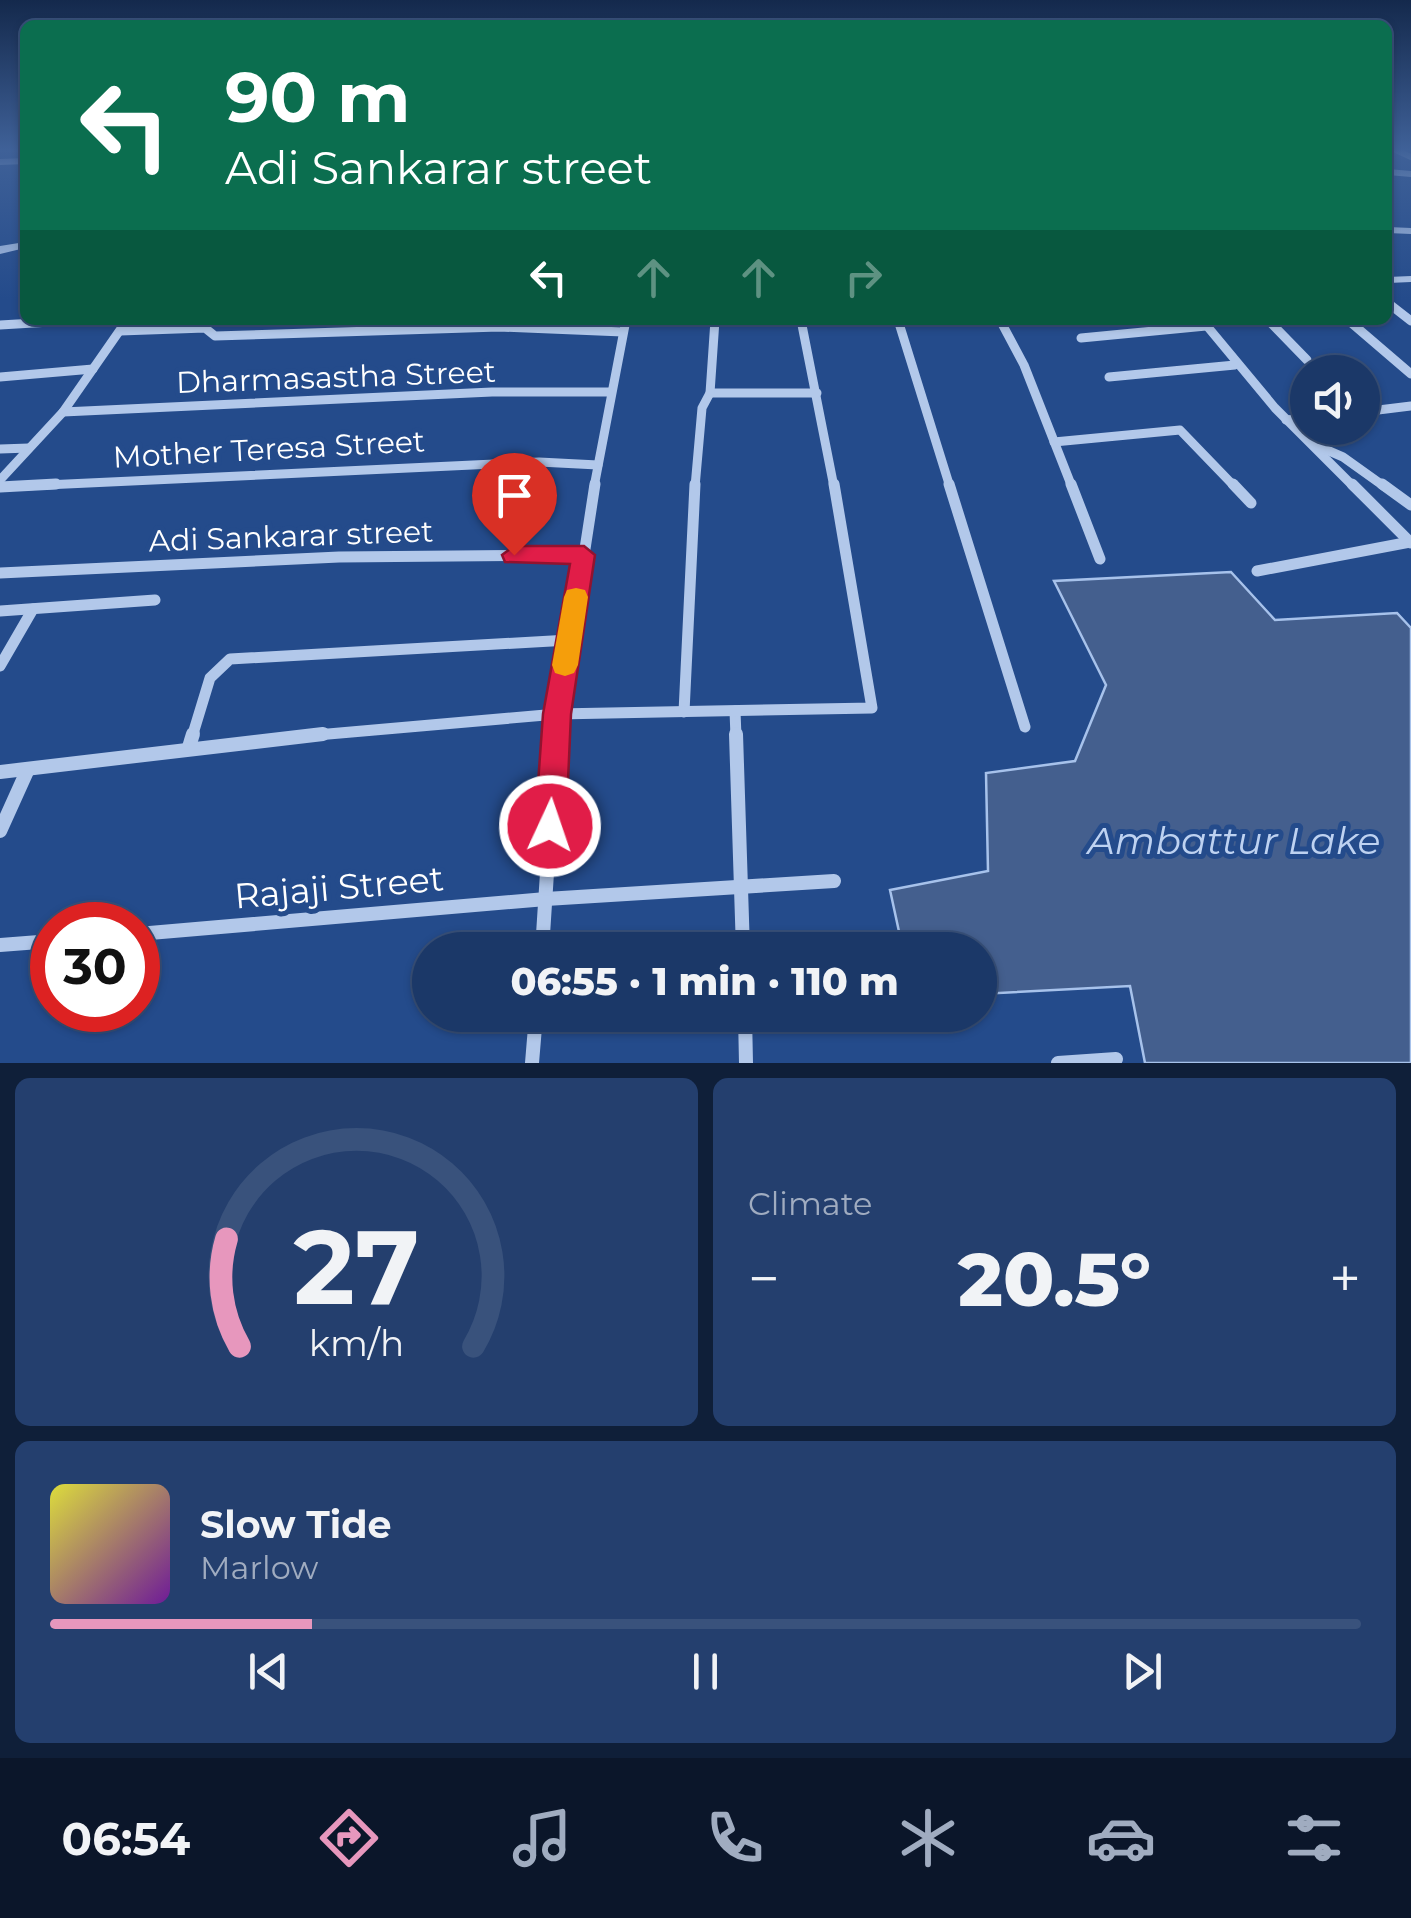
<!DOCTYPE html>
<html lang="en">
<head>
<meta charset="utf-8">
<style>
  body { margin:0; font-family:Montserrat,sans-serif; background:#243f6e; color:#f1f3f6; height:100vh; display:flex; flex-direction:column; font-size:38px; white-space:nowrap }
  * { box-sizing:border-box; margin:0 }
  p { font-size:32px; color:#a0acc0 }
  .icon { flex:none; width:55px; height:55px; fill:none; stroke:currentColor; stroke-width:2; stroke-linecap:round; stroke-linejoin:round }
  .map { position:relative; height:1063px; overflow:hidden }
  .panel { display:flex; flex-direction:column; gap:15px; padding:15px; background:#0f1f39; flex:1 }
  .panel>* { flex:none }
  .hud { position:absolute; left:20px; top:20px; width:1372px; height:305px; border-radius:15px; box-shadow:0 2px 8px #0004,0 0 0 2px #39527c; background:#0b6e4f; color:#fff; overflow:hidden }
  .buttons { position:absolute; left:1290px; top:355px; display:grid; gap:20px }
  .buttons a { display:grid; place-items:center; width:90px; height:90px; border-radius:50%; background:#1b3868; box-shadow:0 2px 8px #0004,0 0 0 2px #39527c; font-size:50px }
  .speed { position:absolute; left:30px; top:902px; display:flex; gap:20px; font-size:50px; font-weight:700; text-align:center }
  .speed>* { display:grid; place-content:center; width:130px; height:130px; border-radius:50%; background:#1b3868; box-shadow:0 2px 8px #0004,0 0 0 2px #39527c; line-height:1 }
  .speed .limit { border:15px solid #d22; background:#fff; color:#111 }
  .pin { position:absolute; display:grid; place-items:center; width:85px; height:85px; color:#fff; margin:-102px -42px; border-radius:50% 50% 50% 0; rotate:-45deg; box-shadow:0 0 10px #0007 }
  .pin .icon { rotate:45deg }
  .me { position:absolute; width:110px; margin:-55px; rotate:3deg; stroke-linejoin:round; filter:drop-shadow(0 0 8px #0008) }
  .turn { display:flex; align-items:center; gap:35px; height:210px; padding:0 40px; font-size:45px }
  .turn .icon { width:130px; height:130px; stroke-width:2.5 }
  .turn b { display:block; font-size:70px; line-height:85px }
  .lanes { display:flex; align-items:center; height:95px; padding:0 40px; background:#0003; justify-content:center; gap:50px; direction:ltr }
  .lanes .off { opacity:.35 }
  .big { font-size:75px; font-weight:800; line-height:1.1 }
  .panel .tile { flex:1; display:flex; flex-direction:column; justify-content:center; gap:15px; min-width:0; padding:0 35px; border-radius:15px; background:#243f6e }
  .panel .dial { align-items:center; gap:0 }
  .dial svg { height:260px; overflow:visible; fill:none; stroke:#39527c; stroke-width:7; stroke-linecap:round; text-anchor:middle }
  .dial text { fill:#f1f3f6; stroke:none }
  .song { display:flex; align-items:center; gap:30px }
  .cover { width:120px; height:120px; border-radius:15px; background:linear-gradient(135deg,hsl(60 70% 55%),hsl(280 70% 35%)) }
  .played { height:10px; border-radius:5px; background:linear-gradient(90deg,#e797bd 20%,#39527c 20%) }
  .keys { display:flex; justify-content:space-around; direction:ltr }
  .heat { display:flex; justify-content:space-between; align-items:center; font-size:55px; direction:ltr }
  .panel .tiles { flex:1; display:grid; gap:15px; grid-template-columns:1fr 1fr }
  .tile:last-child { grid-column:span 2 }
  .trip { position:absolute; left:412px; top:932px; width:585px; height:100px; border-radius:50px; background:#1b3868; box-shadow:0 2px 8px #0004,0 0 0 2px #39527c; font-weight:800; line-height:100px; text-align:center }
  .tabs { display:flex; height:160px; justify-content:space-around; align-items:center; background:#0b162a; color:#a0acc0 }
  .tabs .icon { width:70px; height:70px }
  .tabs .active { color:#e797bd }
  .tabs b { font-size:45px; color:#f1f3f6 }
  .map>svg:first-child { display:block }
  .water { fill:#445f8e; stroke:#a7c2eb; stroke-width:2.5 }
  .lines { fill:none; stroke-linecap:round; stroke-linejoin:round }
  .minor-far3 { stroke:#b2c8ea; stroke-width:6 }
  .minor-far2 { stroke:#b2c8ea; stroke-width:9 }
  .minor-far1 { stroke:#b2c8ea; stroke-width:11 }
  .minor { stroke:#b2c8ea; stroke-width:14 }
  .tertiary { fill:#b2c8ea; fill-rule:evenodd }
  .route { fill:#e11d48; stroke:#92132f; stroke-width:2.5 }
  .slow { fill:#f59e0b }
  .labels { text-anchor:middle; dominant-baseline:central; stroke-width:10; stroke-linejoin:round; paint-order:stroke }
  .street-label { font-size:30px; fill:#fff; stroke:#244b8b }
  .near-street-label { font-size:35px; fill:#fff; stroke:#244b8b }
  .near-water-label { font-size:38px; font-style:italic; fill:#bed2f1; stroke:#244b8b }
</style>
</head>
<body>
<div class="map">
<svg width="1411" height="1063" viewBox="0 0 1411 1063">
  <rect width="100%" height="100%" fill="#244b8b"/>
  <!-- water -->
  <path class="water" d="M1231,572L1275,620L1397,613L1411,628V1063H1145L1130,986L980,994V950H903L890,890L988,871L986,773L1075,761L1106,685L1054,581Z"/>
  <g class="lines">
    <!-- minor-far3 -->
    <g class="minor-far3">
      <path d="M1396,150L1411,157"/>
      <path d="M0,162L25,161"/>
      <path d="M1388,230L1411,231"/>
      <path d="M1388,280L1411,279"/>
    </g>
    <!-- minor-far2 -->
    <g class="minor-far2">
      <path d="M1388,303L1411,321"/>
      <path d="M801,320L834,487"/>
      <path d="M898,320L950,487"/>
      <path d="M1000,320L1024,365L1072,487"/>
      <path d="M1202,320L1275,408L1354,487"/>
      <path d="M1268,320L1307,360"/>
      <path d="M1348,320L1411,374"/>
      <path d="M0,325L84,320"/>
      <path d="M120,331L205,328L215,336L499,327L623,332"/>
      <path d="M1081,338L1206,326"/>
      <path d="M0,377L93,369"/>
      <path d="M1109,377L1235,365"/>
      <path d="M710,393H817"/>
      <path d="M63,412L492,392H610"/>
      <path d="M1362,412L1411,406"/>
      <path d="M1286,420L1308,418"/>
      <path d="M1054,442L1180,430L1235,487"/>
      <path d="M1313,444L1343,457L1385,487"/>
      <path d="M0,449L29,448"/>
      <path d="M0,480L63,412L127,320"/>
      <path d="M2,487L539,462L598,465"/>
      <path d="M594,487L626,320"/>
      <path d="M695,487L702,408L710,393L715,320"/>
    </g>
    <!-- minor-far1 -->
    <g class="minor-far1">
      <path d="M949,484L1025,727"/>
      <path d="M1071,484L1100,559"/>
      <path d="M1233,484L1251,503"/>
      <path d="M1352,484L1411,543"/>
      <path d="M1382,484L1411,505"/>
      <path d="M0,487L56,484"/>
      <path d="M1257,571L1410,542"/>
      <path d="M0,573L339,557L583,555"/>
      <path d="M0,611L155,600"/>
      <path d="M0,666L33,609"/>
      <path d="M735,711L736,737"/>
      <path d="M684,712L695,484"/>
      <path d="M192,737L210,678L230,659L569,640"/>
      <path d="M294,737L557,714L872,708L834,484"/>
      <path d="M556,737L595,484"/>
    </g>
    <!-- minor -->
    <g class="minor">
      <path d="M736,734L743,950"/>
      <path d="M189,747L193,734"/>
      <path d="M0,772L323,734"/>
      <path d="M0,831L28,769"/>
      <path d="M138,934L546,899L834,881"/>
      <path d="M0,945L52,941"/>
      <path d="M542,950L556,734"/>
      <path d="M745,1015L746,1063"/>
      <path d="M532,1063L536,1015"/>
      <path d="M1058,1063L1116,1059"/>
    </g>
    <!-- tertiary -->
    <g class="tertiary">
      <path d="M1388,169L1411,171V177L1388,175Z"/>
      <path d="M25,242V248L0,254V246Z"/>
    </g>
  </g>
  <!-- sky -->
  <linearGradient id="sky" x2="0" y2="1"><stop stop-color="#14294c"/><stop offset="0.5" stop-color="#3f6198"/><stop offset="1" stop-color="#3f6198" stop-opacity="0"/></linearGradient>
  <rect width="1411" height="299" fill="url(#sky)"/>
  <!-- route -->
  <path class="route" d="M514,546H584L595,555L571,714L566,826L561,836L550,841L540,836L535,826L543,714L570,564L505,562L502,555Z"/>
  <!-- slow -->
  <path class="slow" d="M576,588L585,590L588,597L578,665L574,673L565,676L555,673L552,665L564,597L567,590Z"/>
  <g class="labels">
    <!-- street labels -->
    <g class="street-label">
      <text transform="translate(336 377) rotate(-2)">Dharmasastha Street</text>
      <text transform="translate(269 449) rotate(-3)">Mother Teresa Street</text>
      <text transform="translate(291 536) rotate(-2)">Adi Sankarar street</text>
    </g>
    <!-- near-street labels -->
    <g class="near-street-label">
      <text transform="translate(339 887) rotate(-5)">Rajaji Street</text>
    </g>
    <!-- near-water labels -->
    <g class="near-water-label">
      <text x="1234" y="840">Ambattur Lake</text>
    </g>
  </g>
</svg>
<div class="buttons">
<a><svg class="icon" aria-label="sound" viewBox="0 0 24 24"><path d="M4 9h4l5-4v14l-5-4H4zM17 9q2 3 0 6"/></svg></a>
</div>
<div class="speed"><div class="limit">30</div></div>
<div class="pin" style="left:514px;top:555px;background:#d93025"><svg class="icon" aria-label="arrive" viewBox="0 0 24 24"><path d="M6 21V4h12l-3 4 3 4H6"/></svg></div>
<svg class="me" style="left:550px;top:826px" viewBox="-20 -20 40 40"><circle r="17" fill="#e11d48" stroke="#fff" stroke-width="3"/><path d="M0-11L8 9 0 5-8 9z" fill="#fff"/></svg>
<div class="trip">06:55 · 1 min · 110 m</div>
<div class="hud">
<div class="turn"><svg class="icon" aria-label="left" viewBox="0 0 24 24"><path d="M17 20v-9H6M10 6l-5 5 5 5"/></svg><div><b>90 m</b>Adi Sankarar street</div></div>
<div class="lanes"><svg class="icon" aria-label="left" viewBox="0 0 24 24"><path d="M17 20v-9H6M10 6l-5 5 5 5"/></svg><svg class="icon off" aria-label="ahead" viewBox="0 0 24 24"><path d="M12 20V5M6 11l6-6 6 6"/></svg><svg class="icon off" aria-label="ahead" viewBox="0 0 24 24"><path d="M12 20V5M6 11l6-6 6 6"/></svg><svg class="icon off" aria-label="right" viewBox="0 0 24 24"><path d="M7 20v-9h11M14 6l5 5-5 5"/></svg></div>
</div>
</div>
<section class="panel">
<div class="tiles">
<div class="tile dial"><svg viewBox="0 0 100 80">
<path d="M14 69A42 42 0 1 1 86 69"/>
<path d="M14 69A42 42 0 0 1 10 36" stroke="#e797bd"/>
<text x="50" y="56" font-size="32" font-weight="700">27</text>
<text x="50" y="72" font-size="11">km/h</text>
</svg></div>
<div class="tile"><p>Climate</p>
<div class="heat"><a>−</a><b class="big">20.5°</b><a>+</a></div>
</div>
<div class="tile">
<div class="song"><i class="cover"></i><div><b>Slow Tide</b><p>Marlow</p></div></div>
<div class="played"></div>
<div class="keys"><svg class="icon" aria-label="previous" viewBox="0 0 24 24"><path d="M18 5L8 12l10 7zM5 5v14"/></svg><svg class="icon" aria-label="pause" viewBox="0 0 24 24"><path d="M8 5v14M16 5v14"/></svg><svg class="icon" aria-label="next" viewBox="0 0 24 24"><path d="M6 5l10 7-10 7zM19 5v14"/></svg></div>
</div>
</div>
</section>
<nav class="tabs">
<b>06:54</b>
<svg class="icon active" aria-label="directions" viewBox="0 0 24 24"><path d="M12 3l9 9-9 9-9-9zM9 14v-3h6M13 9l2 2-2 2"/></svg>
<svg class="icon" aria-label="music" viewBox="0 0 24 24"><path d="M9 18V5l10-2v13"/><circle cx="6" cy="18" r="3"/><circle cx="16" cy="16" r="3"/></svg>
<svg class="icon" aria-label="phone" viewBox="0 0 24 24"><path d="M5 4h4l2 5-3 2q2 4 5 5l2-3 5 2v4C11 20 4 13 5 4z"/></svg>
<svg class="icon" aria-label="climate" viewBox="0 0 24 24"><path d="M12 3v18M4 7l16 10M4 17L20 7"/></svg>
<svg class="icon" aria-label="car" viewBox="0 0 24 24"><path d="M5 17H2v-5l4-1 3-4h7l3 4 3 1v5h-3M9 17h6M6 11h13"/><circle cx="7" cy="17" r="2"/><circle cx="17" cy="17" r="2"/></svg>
<svg class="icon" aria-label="filters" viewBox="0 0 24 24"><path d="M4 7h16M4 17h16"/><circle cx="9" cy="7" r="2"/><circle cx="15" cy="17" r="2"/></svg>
</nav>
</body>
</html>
